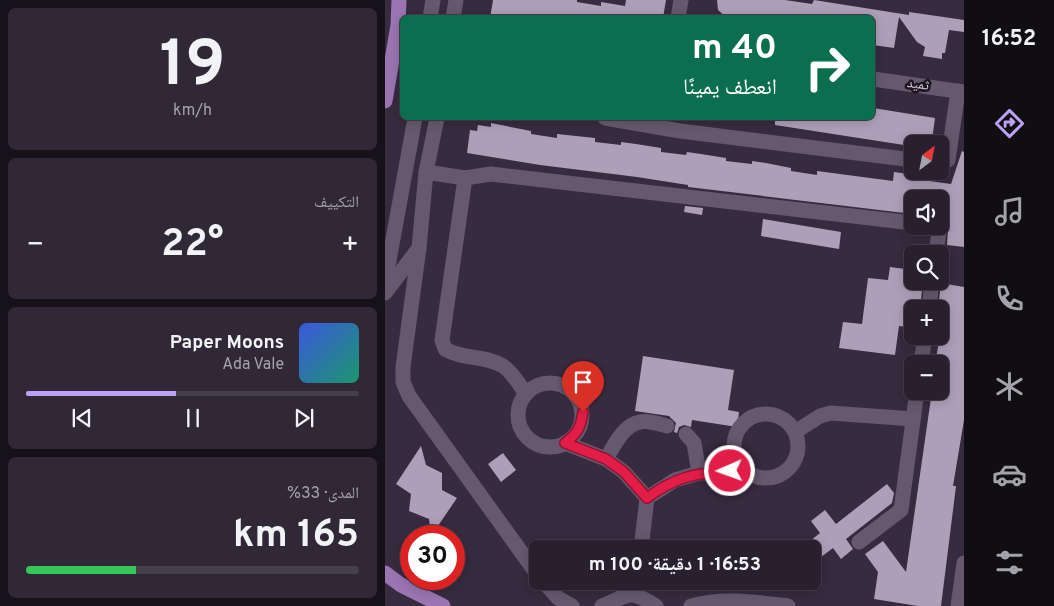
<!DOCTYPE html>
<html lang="ar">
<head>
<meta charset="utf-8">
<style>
  body { margin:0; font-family:Overpass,"Noto Naskh Arabic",sans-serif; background:#312837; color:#f1f3f6; direction:rtl; height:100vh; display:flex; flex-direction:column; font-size:19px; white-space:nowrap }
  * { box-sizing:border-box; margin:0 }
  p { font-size:16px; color:#a5a3aa }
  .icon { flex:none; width:28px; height:28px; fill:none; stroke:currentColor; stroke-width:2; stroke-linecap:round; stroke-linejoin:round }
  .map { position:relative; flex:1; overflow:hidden; direction:ltr }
  .details { display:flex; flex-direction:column; gap:8px; padding:8px; background:#17121a; width:385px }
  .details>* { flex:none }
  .banner { position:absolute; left:15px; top:15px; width:475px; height:105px; border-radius:8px; box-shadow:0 2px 12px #0003,0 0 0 1px #453e4b; direction:rtl; background:#0b6e4f; color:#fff; overflow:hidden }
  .needle { width:32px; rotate:32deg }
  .controls { position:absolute; left:519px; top:135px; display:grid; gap:10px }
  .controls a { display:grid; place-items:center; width:45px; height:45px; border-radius:8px; background:#29202f; box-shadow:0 2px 12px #0003,0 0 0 1px #453e4b; font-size:25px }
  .speed { position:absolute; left:15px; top:525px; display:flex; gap:10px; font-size:25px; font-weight:700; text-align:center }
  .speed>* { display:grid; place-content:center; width:65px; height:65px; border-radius:50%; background:#29202f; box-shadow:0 2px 12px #0003,0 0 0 1px #453e4b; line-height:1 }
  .speed .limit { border:8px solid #d22; background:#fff; color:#111 }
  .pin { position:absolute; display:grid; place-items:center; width:42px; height:42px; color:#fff; margin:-51px -21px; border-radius:50% 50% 50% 0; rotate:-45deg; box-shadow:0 0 5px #0007 }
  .pin .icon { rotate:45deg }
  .me { position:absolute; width:55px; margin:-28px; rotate:268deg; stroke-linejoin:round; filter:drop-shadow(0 0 4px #0008) }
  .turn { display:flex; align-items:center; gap:18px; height:105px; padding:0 15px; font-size:22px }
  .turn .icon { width:65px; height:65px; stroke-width:2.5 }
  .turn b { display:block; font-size:35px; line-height:42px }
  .big { font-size:38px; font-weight:700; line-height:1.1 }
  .details .widget { flex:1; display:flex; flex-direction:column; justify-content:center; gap:8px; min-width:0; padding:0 18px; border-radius:8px; background:#312837 }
  .details .dial { align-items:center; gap:0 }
  .dial b { font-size:65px; line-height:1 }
  .song { display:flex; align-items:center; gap:15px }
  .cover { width:60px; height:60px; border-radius:8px; background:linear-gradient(135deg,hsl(230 70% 55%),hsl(160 70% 35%)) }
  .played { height:5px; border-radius:2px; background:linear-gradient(90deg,#bca0f2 45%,#453e4b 45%) }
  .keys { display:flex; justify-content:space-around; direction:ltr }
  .heat { display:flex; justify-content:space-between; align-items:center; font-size:28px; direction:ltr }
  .charge { height:8px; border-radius:4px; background:linear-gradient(90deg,#34c759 33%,#453e4b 0) }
  .trip { position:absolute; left:144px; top:540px; width:292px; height:50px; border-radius:8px; background:#29202f; box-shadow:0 2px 12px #0003,0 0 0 1px #453e4b; font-weight:700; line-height:50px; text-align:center; direction:rtl }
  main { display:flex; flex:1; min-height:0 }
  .dock { display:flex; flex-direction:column; width:90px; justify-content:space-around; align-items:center; background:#100d13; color:#a5a3aa }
  .dock .icon { width:35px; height:35px }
  .dock .selected { color:#bca0f2 }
  .dock b { font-size:22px; color:#f1f3f6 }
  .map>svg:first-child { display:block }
  .building { fill:#ad9fb8 }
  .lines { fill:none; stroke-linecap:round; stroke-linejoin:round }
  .street { stroke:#66596f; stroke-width:15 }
  .secondary { stroke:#66596f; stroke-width:15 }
  .primary { stroke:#9a75b2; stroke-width:15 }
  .route-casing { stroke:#92132f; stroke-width:12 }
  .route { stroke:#e11d48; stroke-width:9 }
  .labels { text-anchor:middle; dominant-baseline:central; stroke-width:5; stroke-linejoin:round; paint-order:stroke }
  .street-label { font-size:14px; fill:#d9d1de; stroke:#1b161f }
</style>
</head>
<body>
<main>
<nav class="dock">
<b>16:52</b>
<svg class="icon selected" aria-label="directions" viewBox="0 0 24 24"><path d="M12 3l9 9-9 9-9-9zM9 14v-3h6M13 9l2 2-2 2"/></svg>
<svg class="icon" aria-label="music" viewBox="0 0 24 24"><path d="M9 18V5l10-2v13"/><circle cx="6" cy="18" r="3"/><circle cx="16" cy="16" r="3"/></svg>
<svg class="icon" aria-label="phone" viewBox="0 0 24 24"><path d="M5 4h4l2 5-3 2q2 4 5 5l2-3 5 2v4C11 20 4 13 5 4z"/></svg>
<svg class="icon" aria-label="climate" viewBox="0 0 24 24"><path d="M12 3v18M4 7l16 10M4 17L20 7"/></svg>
<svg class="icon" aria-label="car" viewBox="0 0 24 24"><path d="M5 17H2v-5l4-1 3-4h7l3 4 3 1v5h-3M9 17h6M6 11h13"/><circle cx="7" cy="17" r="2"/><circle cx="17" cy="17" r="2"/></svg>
<svg class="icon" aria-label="filters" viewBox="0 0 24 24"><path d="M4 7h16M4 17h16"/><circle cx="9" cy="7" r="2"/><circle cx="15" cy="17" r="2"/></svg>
</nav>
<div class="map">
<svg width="579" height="606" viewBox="0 0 579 606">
  <rect width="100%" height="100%" fill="#372b3f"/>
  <!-- building -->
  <g class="building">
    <path d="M108,0H192V2L216,6V2L240,6L241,0H281L278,18H105Z"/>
    <path d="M332,0H400L427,4L429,0L524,15V12L579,20V32L564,30L560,53H557V59L538,56L540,47L532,42L514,17L509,48L488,45V18H342L333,10Z"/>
    <path d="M488,108L550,118L547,140L537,139L536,144L519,145L390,125V118H488Z"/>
    <path d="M106,123L146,131V134L172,138V134L210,138V142L236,145V142L251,144L276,148V152L301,155L302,152L316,154L341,158V161L367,164V161L381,163L406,168V171L432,175V171L508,181L509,172L530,175V179L566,184L577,151L579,152V247L562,245L563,229L555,218V199H528V214L303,187V185L252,177L155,165L82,153L85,130L92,131L93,125L106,127Z"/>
    <path d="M300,206L318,208L317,215L299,212Z"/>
    <path d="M378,219L456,232L454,249L376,236Z"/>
    <path d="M505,267L528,270V281H538L535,309H528V328L514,326L510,355L454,348L458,322L477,324L483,278L503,280Z"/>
    <path d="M556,283L579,287V420L568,486H571L556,606H533L489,599L493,572L480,554L498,541L521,572L547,391H555V364H550L555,336L557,309H553Z"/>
    <path d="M258,356L349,370L343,410L354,412L352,427L307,420L306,427L299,425L294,427L292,433L289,432L291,423L284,416L250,411Z"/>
    <path d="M36,446L41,465L57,473V490L72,498L46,536L44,519L24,511L26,494L11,484Z"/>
    <path d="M118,453L131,470L116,482L103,464Z"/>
    <path d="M502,484L509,493L507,503L461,539L468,549L456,559L448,548L428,563V549H415L435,533L426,521L440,510L451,524Z"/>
  </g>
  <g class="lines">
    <!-- street -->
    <g class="street">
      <path d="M68,18L71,0"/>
      <path d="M293,18L296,0"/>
      <path d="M488,79L579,92"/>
      <path d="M52,118L41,172L34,248L18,367V382L24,396L152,574"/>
      <path d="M220,118L295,131L528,160"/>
      <path d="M555,164L563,160L573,91"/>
      <path d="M41,172L80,178L106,174L528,223"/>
      <path d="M80,178L57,340L60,349C78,360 101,355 118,366C127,372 134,384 141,394"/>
      <path d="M550,226L554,231L551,254"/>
      <path d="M544,309L547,281"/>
      <path d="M536,364L540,336"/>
      <circle cx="165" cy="415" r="32"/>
      <circle cx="381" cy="446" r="32"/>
      <path d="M282,426C275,424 263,420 255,422C238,425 229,446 221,459L239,472L262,498L290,480L314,473L309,443L301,434"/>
      <path d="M410,432L435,416L446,413L528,419"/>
      <path d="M180,443L221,459"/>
      <path d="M314,473L360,471"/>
      <path d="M474,542L516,510L532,391"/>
      <path d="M256,549L262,498"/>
      <path d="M158,581L173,598L187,606"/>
      <path d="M217,606C245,595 242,588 271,606"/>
      <path d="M306,606C339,597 370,602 403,606"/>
      <path d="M573,606L579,563"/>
    </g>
    <!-- secondary -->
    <g class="secondary">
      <path d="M45,18L48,0"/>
      <path d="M0,283L30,118"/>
      <path d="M0,293L34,248"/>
    </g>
    <!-- primary -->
    <g class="primary">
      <path d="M0,101L13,25L14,0"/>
      <path d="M0,573L16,585L58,606"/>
    </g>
  </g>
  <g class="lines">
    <!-- route casing -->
    <g class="route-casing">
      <path id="route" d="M198,412C196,427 192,434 180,443L221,459L239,472L262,498C290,477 310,473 345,471"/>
    </g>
    <!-- route -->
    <use href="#route" class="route"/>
  </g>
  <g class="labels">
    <!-- street labels -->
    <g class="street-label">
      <text transform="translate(533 85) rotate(8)">ثميد</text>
    </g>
  </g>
</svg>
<div class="controls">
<a><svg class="needle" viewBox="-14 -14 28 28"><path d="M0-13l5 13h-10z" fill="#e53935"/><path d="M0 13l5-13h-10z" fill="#a5a3aa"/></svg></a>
<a><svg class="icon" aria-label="sound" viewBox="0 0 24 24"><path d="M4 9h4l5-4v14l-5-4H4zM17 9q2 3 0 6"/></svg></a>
<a><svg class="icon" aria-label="search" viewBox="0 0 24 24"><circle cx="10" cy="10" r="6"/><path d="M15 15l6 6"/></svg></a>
<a>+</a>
<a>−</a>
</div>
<div class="speed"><div class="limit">30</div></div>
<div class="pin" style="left:198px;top:412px;background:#d93025"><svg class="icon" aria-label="arrive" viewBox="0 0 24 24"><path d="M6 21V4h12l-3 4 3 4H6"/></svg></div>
<svg class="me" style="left:345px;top:471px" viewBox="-20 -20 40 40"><circle r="17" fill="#e11d48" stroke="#fff" stroke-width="3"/><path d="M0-11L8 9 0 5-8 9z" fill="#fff"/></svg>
<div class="trip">16:53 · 1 دقيقة · 100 m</div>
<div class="banner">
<div class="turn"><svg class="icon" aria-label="right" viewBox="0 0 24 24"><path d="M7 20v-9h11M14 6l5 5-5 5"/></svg><div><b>40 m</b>انعطف يمينًا</div></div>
</div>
</div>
<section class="details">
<div class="widget dial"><b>19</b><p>km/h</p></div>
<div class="widget"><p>التكييف</p>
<div class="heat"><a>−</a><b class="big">22°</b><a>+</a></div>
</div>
<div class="widget">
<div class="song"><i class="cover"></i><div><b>Paper Moons</b><p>Ada Vale</p></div></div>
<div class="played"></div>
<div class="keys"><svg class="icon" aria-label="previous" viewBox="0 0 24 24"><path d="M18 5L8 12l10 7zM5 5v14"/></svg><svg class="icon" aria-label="pause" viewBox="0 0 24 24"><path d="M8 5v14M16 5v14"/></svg><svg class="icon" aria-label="next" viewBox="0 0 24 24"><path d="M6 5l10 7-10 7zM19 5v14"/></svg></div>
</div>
<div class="widget"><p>المدى · 33%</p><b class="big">165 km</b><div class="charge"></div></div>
</section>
</main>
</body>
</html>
